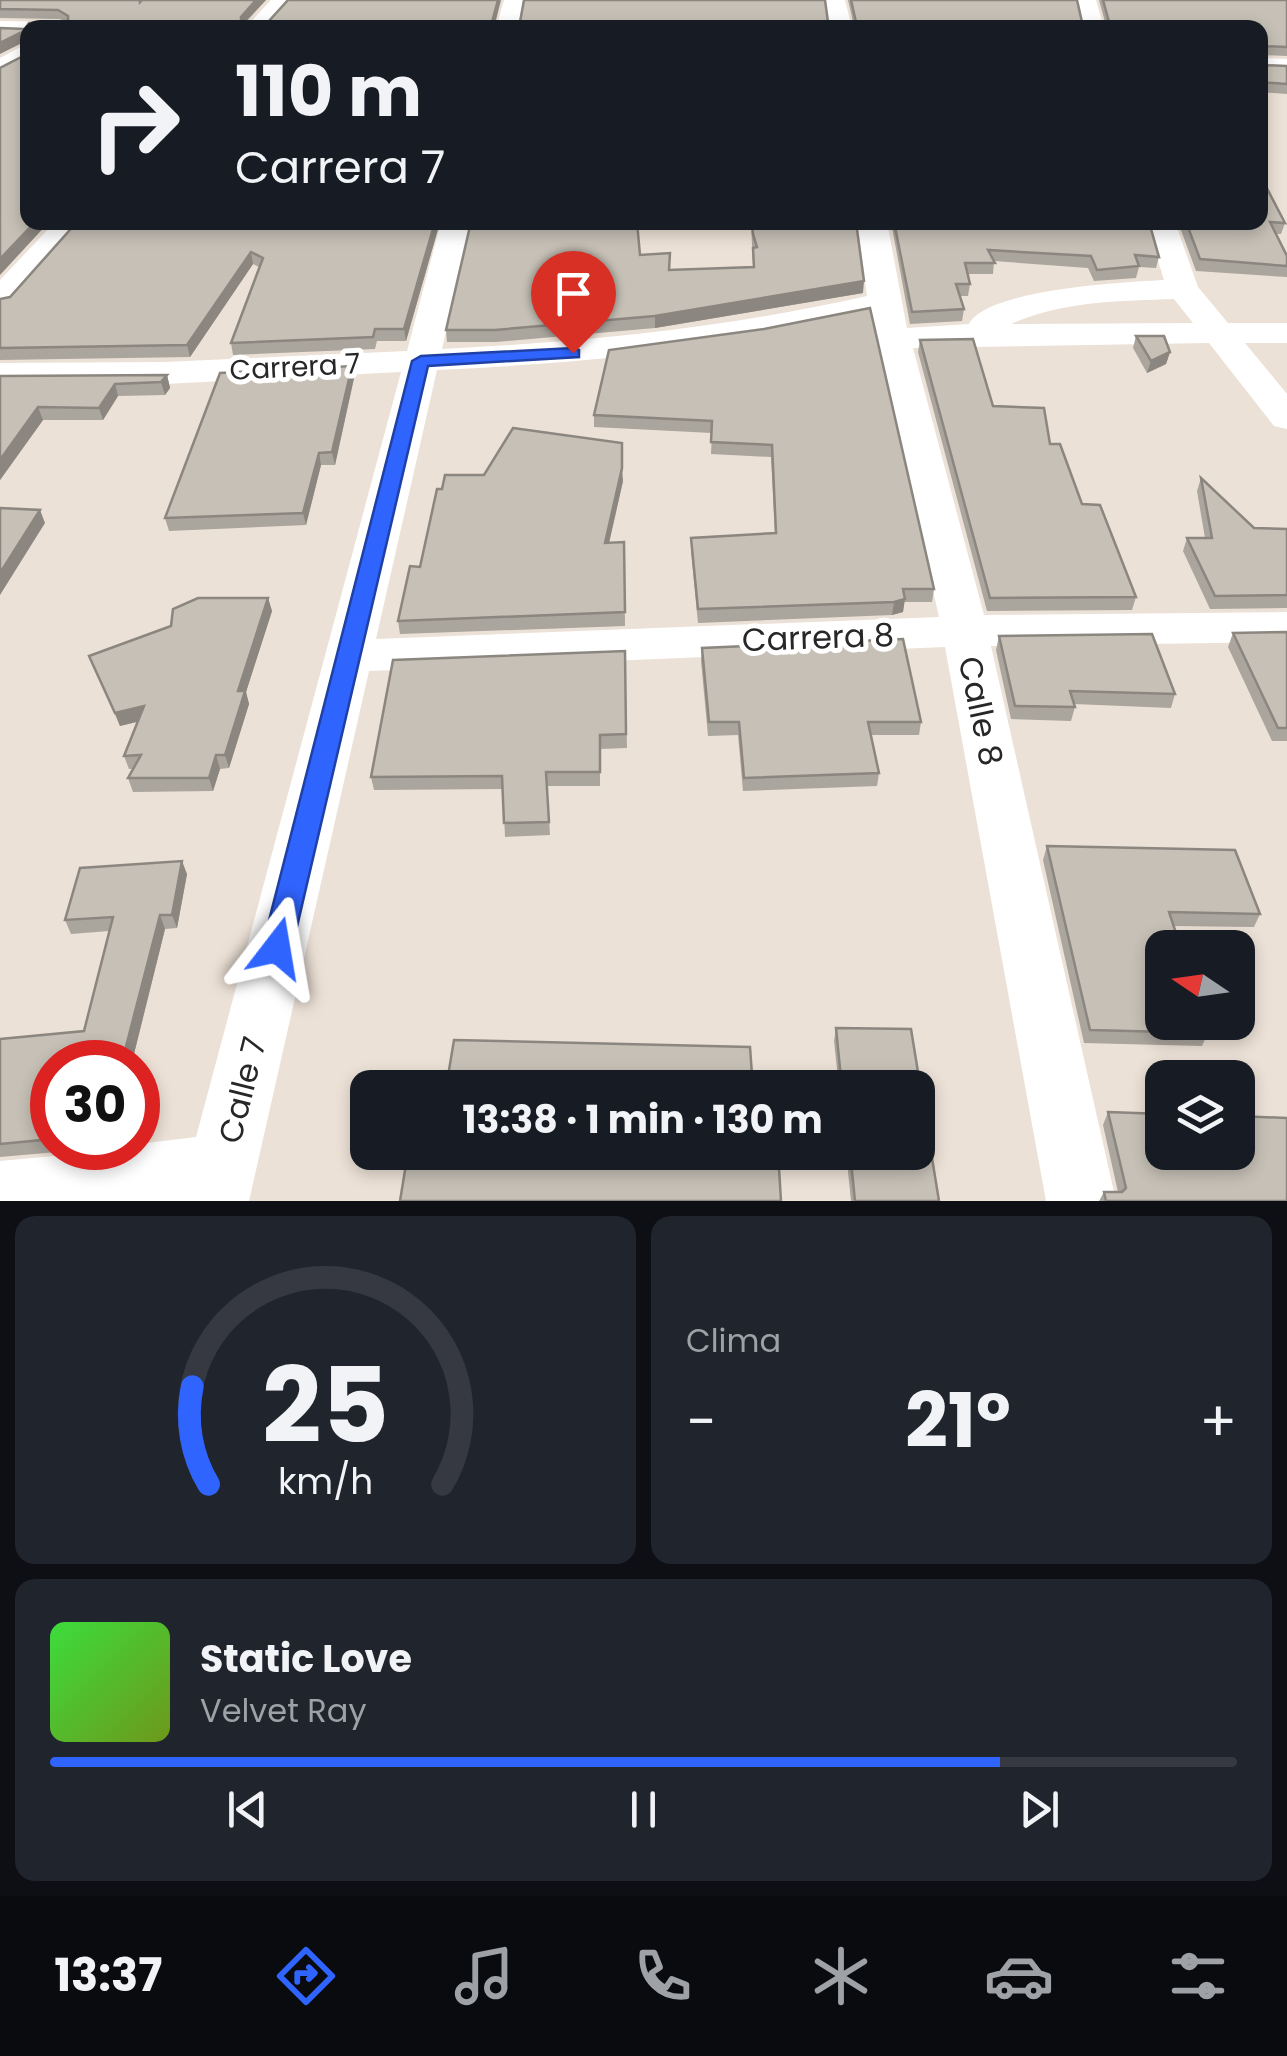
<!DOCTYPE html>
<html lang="es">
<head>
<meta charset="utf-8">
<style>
  body { margin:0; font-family:Poppins,sans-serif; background:#20242c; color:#f1f3f6; height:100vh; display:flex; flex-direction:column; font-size:38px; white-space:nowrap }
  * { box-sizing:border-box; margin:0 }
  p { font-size:32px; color:#9ea1a6 }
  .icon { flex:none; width:55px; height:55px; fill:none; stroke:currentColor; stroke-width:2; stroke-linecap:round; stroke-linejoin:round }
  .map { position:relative; height:1201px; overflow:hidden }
  .panel { display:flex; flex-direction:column; gap:15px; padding:15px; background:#0d0f14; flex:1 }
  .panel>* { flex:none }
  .guide { position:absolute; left:20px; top:20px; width:1248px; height:210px; border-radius:20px; box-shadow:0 5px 15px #0003; background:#171b24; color:#f1f3f6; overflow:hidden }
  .needle { width:65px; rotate:283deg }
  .fabs { position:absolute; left:1145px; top:930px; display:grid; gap:20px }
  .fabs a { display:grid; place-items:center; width:110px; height:110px; border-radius:20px; background:#171b24; box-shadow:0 5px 15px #0003; font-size:50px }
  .speed { position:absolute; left:30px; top:1040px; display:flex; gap:20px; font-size:50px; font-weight:700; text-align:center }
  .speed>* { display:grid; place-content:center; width:130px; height:130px; border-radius:50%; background:#171b24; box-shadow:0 5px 15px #0003; line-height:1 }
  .speed .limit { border:15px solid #d22; background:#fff; color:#111 }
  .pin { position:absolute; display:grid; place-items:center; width:85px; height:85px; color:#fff; margin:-102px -42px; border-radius:50% 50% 50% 0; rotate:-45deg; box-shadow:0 0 10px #0007 }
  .pin .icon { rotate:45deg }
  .me { position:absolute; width:110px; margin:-55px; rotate:14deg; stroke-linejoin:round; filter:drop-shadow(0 0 8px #0008) }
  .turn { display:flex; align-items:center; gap:35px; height:210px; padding:0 50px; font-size:45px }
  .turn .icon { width:130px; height:130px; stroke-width:2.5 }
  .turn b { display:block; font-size:70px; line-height:85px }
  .big { font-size:75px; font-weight:700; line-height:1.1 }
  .panel .tile { flex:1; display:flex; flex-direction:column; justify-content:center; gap:15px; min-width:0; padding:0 35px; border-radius:20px; background:#20242c }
  .panel .dial { align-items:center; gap:0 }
  .dial svg { height:260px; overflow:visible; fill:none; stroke:#363941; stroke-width:7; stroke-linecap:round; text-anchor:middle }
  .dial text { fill:#f1f3f6; stroke:none }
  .song { display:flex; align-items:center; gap:30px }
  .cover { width:120px; height:120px; border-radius:15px; background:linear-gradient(135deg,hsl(120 70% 55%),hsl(80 70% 35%)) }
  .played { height:10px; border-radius:5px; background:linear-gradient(90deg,#3064ff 80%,#363941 80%) }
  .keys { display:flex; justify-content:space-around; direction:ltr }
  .heat { display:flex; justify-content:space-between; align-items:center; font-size:55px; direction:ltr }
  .panel .tiles { flex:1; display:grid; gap:15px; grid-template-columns:1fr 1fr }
  .tile:last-child { grid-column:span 2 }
  .trip { position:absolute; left:350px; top:1070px; width:585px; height:100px; border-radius:20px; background:#171b24; box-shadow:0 5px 15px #0003; font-weight:700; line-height:100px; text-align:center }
  .dock { display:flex; height:160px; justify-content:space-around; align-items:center; background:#090b0e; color:#9ea1a6 }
  .dock .icon { width:70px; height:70px }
  .dock .active { color:#3064ff }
  .dock b { font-size:45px; color:#f1f3f6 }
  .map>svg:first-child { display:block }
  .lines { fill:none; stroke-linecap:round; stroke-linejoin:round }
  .minor { fill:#fff; fill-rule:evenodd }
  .wall { fill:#aaa59d }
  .shaded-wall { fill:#8b867f }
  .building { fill:#c6c0b6; stroke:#8b867f; stroke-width:2.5 }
  .route { fill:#3064ff; stroke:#1f41a6; stroke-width:2.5 }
  .labels { text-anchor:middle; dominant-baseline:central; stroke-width:10; stroke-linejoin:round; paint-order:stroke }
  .far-street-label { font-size:28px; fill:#272727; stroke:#fff }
  .street-label { font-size:32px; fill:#272727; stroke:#fff }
</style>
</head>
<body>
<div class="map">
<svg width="1287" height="1201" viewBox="0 0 1287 1201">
  <rect width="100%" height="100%" fill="#ece1d6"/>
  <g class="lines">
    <!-- minor -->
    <g class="minor">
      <path d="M271,0H292L267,28H245Z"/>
      <path d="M504,0H524L518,28H496Z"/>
      <path d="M825,0H845L852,28H830Z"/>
      <path d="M1076,0H1096L1104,28H1083Z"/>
      <path d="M0,21L58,22L68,28H28V34L0,33Z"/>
      <path d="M28,43V60L0,75V58Z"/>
      <path d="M1260,58L1287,59V73L1260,72Z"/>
      <path d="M55,222H86L11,306L0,309V280Z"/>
      <path d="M441,222H471L442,349C586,342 726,328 867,296L857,222H887L907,328L969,324C987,289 1125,282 1164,280L1146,222H1175L1198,287L1228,323H1287V343H1245L1287,394V429L1274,426L1209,343L913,348L984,615L1287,612V642L991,646L1116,1201H1046L945,647L369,671L249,1201H0V1161L138,1148V1144L196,1137L401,372L165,384L0,385V363L165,362L407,351ZM1174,299L1193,323L1011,324C1062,301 1119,301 1174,299ZM871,315L939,617L376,639L437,370C586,363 725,349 871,315Z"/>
    </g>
  </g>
  <!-- wall -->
  <g class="wall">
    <path d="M0,0H266L246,22H853L848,0H1077L1082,22H1105L1099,0H1287V56L1260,55V65L1287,66V94L1260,92V28L27,54L25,29L65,22L60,19L0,18Z"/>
    <path d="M77,222H440L406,341H377L375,349L233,355L231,343L259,267L253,264L190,357L0,360V299L10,297Z"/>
    <path d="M751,222H856L863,293L655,328L496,342H447L446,330L640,255L669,270L753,267Z"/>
    <path d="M891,222H1149L1159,257L1156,268L1139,267L1136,278L1094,281L1088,268L994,261L993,274H968L970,284L968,296H960L964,309L962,321L910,324Z"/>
    <path d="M1178,222L1285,223L1281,234H1276L1287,256V277L1196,271Z"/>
    <path d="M764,329L934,589L932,602H904L903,612L892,615L698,623L691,551V538L775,533L771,457L711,454L712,433L594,427V415Z"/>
    <path d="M1136,336L1170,352L1166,364L1147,373L1133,348Z"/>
    <path d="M920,340L993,406L1050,444L1082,504L1136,597L1132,610L987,611L918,352Z"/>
    <path d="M352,366L354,378L335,465H321L306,525L169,531L165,518Z"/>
    <path d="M167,375L170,388L165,395L118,396L103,420H43L0,480V376Z"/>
    <path d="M1201,478L1254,528L1287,529V608L1210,609L1183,551L1187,538H1205L1197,491Z"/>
    <path d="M623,481L609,543L624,542L625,626L400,634L398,621L420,567Z"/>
    <path d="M268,598L272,611L246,692L249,704L229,768L220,769L213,791L133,792L128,778L134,769H129L124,756L137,722L120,726L89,656Z"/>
    <path d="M1287,632V741H1272L1228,647L1233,633Z"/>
    <path d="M999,636L1175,694L1171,708L1074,704L1075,707L1071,721L1011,719L996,650Z"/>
    <path d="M702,648L921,722L919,735H871L879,773L877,786L743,791L738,735L708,736L701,661Z"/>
    <path d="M625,651L627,748L600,749V786H547L550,835L505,837L503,789L374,790L371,777Z"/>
    <path d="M1047,846L1260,914L1254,927L1174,926L1208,1033L1202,1046L1084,1043L1043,860Z"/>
    <path d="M187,874L177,928L165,929L132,1062H52V1148H103L0,1157V1039L84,1031L109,931L71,934L65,920Z"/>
    <path d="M836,1028L911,1029L939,1201H851L846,1152H918V1088H839L834,1041Z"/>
    <path d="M1108,1112L1287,1201H1099L1104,1192H1118L1103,1125Z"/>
  </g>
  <!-- shaded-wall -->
  <g class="shaded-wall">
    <path d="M256,0H266L242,25L241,17Z"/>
    <path d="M498,0H501L494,28L492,22Z"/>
    <path d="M26,30L28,40L0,54V43Z"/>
    <path d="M35,222H49L0,275V259Z"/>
    <path d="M435,222H440L406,341L404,329Z"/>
    <path d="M251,252L253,264L190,357L187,345Z"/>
    <path d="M864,281L863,293L655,328V316Z"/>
    <path d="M1170,352L1166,364L1147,373L1151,361Z"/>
    <path d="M352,366L354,378L335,465L332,452Z"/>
    <path d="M167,375L170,388L165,395L161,382Z"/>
    <path d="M115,384L118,396L103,420L99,408Z"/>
    <path d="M38,407L43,420L0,480V460Z"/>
    <path d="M319,453L321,465L306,525L303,513Z"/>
    <path d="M622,468L623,481L606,556L605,543Z"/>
    <path d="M40,510L45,523L0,595V573Z"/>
    <path d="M268,598L272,611L246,692L249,704L229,768L225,755L238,691Z"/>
    <path d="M905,599L903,612L892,615L894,602Z"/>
    <path d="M144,706L148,719L120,726L115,713Z"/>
    <path d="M216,755L220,769L213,791L209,778Z"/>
    <path d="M182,861L187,874L177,928L172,915Z"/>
    <path d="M160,915L165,929L132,1062H122Z"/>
  </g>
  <!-- building -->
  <g class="building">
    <path d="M0,0H140V2L142,0H256L241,17V22H268L288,0H498L492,22H520L524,0H825L828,22H856L851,0H1077L1082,22H1109L1103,0H1287V47L1260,46V65L1287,66V84L1260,82V28H28V222H35L0,259V68L27,54L26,30L0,43V28L25,29L29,23L68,22V16L58,10L0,9Z"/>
    <path d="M1260,175L1285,223L1270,222L1287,256V266L1200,259L1186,222H1260Z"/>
    <path d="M77,222H435L404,329H375L373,337L231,343L263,258L251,252L187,345L0,348V299L10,297Z"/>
    <path d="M471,222H637L640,255L670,253L669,270L754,267L753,248L757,247L753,234L752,222H856L864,281L655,316L495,330H446Z"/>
    <path d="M894,222H1149L1159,257L1135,255L1139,266L1097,270L1091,256L988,250L995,263H965L970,284H956L964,309L912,312Z"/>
    <path d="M870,308L934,589H903L905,599L894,602L698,609L691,538L776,533L772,445L711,442L712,421L594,415L609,350L764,329Z"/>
    <path d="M1136,336H1164L1170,352L1151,361Z"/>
    <path d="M973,339L993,406L1044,408L1050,444H1060L1082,504L1100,505L1136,597L990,598L920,340Z"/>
    <path d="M352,366L332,452L319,453L303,513L165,518L220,373Z"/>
    <path d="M167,375L161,382L115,384L99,408L38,407L0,460V376Z"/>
    <path d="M513,428L622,443V468L605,543L624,542L625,612L398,621L410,566L420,567L437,489H442L445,475H484Z"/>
    <path d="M1201,478L1254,528L1287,529V595L1215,596L1187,538H1212Z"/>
    <path d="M0,508L40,510L0,573Z"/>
    <path d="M198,598H268L238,691H245L225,755H216L209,778H128L141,755L124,756L144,706L115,713L89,656L171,626L173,609Z"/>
    <path d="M1287,632V728H1278L1233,633Z"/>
    <path d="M1152,634L1175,694L1070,691L1075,707L1015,706L999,636Z"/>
    <path d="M903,639L921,722H868L879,773L744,778L739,722H709L702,648Z"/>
    <path d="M625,651L626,734L600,735V772H546L549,822L504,823L502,776L371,777L393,660Z"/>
    <path d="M1047,846L1235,850L1260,914L1169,912L1181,948H1162V1022H1205L1208,1033L1090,1030Z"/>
    <path d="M182,861L172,915H160L122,1062H52V1139L0,1144V1039L84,1031L113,917L65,920L80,868Z"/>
    <path d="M836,1028L911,1029L939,1201H855L850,1152H918V1088H842Z"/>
    <path d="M454,1040L750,1047L753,1088H446Z"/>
    <path d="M1108,1112L1162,1114V1152H1238V1116L1287,1118V1201H1106L1104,1192H1122L1126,1188Z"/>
    <path d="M408,1152H778L781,1201H400Z"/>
  </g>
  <!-- route -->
  <path class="route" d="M573,348L579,350V357L428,366L292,948L288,957L277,961L266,957L262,948L412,361L421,356Z"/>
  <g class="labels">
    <!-- far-street labels -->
    <g class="far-street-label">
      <text transform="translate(295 367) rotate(-3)">Carrera 7</text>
    </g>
    <!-- street labels -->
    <g class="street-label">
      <text transform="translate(818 637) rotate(-2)">Carrera 8</text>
      <text transform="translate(981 711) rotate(78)">Calle 8</text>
      <text transform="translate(242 1090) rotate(-76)">Calle 7</text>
    </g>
  </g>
</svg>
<div class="fabs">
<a><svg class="needle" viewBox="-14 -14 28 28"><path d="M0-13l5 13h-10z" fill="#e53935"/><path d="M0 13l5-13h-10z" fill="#9ea1a6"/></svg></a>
<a><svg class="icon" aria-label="layers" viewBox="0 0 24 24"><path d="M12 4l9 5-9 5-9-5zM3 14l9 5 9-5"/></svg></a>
</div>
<div class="speed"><div class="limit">30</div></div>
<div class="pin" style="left:573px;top:353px;background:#d93025"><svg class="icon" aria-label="arrive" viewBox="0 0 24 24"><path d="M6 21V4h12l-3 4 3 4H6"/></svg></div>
<svg class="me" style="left:277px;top:948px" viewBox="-20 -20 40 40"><path d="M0-17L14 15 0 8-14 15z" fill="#3064ff" stroke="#fff" stroke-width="4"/></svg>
<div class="trip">13:38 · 1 min · 130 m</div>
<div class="guide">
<div class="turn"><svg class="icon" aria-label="right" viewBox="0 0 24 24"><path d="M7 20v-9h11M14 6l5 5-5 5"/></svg><div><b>110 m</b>Carrera 7</div></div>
</div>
</div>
<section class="panel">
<div class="tiles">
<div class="tile dial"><svg viewBox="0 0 100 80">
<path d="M14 69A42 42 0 1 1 86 69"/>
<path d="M14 69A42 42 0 0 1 9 39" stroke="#3064ff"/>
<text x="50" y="56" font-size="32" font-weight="700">25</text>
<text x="50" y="72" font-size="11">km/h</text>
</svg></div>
<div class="tile"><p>Clima</p>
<div class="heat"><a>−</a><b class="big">21°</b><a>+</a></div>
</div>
<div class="tile">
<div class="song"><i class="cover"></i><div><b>Static Love</b><p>Velvet Ray</p></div></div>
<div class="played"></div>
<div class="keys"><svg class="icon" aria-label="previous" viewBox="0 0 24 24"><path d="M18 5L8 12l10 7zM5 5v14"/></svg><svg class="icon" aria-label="pause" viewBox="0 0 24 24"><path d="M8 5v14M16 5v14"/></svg><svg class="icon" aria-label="next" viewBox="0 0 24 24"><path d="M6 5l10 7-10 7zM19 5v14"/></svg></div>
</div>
</div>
</section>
<nav class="dock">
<b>13:37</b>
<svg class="icon active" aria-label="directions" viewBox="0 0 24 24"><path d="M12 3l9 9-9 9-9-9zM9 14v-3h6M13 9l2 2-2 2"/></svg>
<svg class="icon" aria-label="music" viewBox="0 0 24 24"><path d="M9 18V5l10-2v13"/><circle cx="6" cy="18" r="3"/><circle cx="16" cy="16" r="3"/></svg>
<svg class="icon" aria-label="phone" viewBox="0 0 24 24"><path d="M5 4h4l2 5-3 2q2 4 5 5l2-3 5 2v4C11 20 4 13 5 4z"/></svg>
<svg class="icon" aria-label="climate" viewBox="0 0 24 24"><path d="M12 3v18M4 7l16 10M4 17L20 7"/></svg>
<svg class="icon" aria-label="car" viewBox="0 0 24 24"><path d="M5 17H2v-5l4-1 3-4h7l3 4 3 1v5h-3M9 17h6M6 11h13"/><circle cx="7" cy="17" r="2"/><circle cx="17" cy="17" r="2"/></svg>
<svg class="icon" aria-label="filters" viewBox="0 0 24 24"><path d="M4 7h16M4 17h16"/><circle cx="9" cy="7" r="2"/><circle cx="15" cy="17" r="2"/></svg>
</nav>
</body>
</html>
